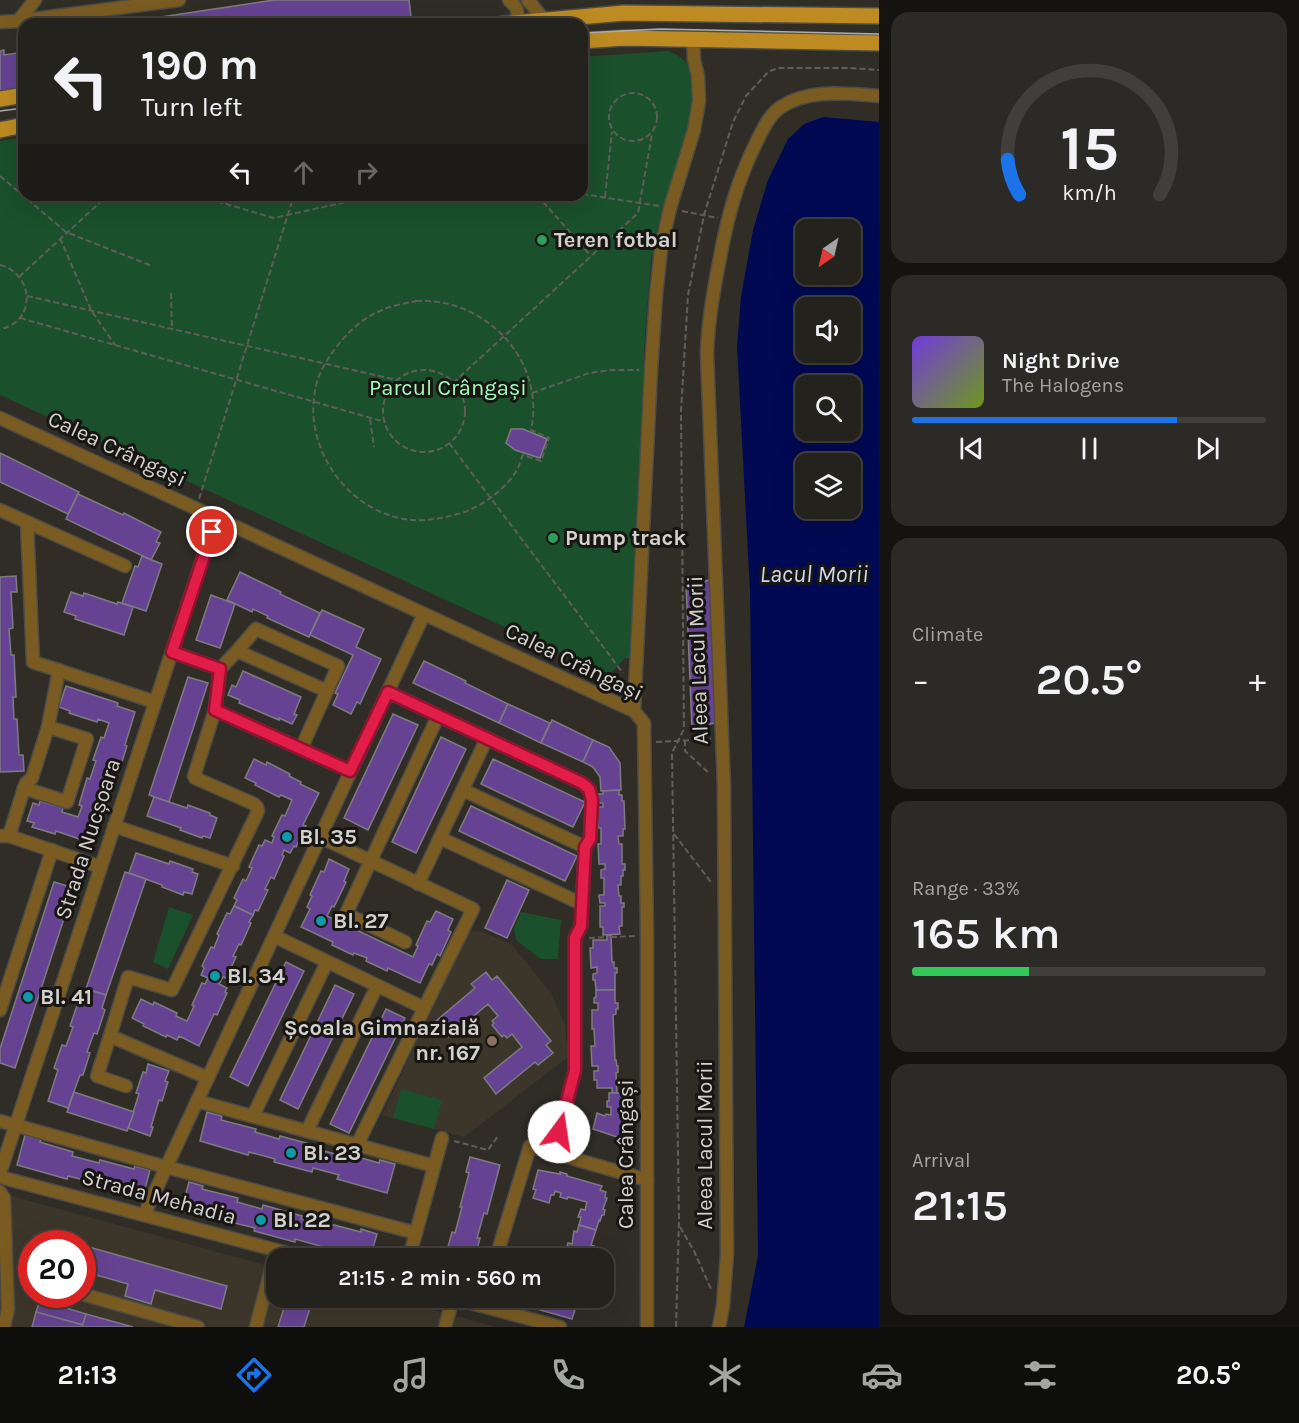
<!DOCTYPE html>
<html lang="en">
<head>
<meta charset="utf-8">
<style>
  body { margin:0; font-family:Karla,sans-serif; background:#2c2a26; color:#f1f3f6; height:100vh; display:flex; flex-direction:column; font-size:22px; white-space:nowrap }
  * { box-sizing:border-box; margin:0 }
  p { font-size:20px; color:#a3a4a4 }
  .icon { flex:none; width:33px; height:33px; fill:none; stroke:currentColor; stroke-width:2; stroke-linecap:round; stroke-linejoin:round }
  .map { position:relative; flex:1; overflow:hidden }
  .details { display:flex; flex-direction:column; gap:12px; padding:12px; background:#141310; width:420px }
  .details>* { flex:none }
  .hud { position:absolute; left:18px; top:18px; width:570px; height:183px; border-radius:18px; box-shadow:0 6px 24px #0002,0 0 0 2px #413f3b; background:#24221d; color:#f1f3f6; overflow:hidden }
  .needle { width:39px; rotate:214deg }
  .controls { position:absolute; left:795px; top:219px; display:grid; gap:12px }
  .controls a { display:grid; place-items:center; width:66px; height:66px; border-radius:12px; background:#24221d; box-shadow:0 6px 24px #0002,0 0 0 2px #413f3b; font-size:30px }
  .speed { position:absolute; left:18px; top:1230px; display:flex; gap:12px; font-size:30px; font-weight:700; text-align:center }
  .speed>* { display:grid; place-content:center; width:78px; height:78px; border-radius:50%; background:#24221d; box-shadow:0 6px 24px #0002,0 0 0 2px #413f3b; line-height:1 }
  .speed .limit { border:9px solid #d22; background:#fff; color:#111 }
  .pin { position:absolute; display:grid; place-items:center; width:51px; height:51px; color:#fff; margin:-26px; border:3px solid #fff; border-radius:50%; box-shadow:0 2px 6px #0007 }
  .me { position:absolute; width:66px; margin:-33px; rotate:14deg; stroke-linejoin:round; filter:drop-shadow(0 0 4px #0008) }
  .turn { display:flex; align-items:center; gap:21px; height:126px; padding:0 24px; font-size:27px }
  .turn .icon { width:78px; height:78px; stroke-width:2.5 }
  .turn b { display:block; font-size:42px; line-height:51px }
  .lanes { display:flex; align-items:center; height:57px; padding:0 24px; background:#0003; justify-content:center; gap:30px; direction:ltr }
  .lanes .off { opacity:.35 }
  .big { font-size:45px; font-weight:600; line-height:1.1 }
  .details .widget { flex:1; display:flex; flex-direction:column; justify-content:center; gap:9px; min-width:0; padding:0 21px; border-radius:18px; background:#2c2a26 }
  .details .dial { align-items:center; gap:0 }
  .dial svg { height:156px; overflow:visible; fill:none; stroke:#413f3b; stroke-width:7; stroke-linecap:round; text-anchor:middle }
  .dial text { fill:#f1f3f6; stroke:none }
  .song { display:flex; align-items:center; gap:18px }
  .cover { width:72px; height:72px; border-radius:9px; background:linear-gradient(135deg,hsl(260 70% 55%),hsl(80 70% 35%)) }
  .played { height:6px; border-radius:3px; background:linear-gradient(90deg,#1a73e8 75%,#413f3b 75%) }
  .keys { display:flex; justify-content:space-around; direction:ltr }
  .heat { display:flex; justify-content:space-between; align-items:center; font-size:33px; direction:ltr }
  .charge { height:9px; border-radius:4px; background:linear-gradient(90deg,#34c759 33%,#413f3b 0) }
  .trip { position:absolute; left:266px; top:1248px; width:348px; height:60px; border-radius:18px; background:#24221d; box-shadow:0 6px 24px #0002,0 0 0 2px #413f3b; font-weight:600; line-height:60px; text-align:center }
  .tab-bar { display:flex; height:96px; justify-content:space-around; align-items:center; background:#0e0e0c; color:#a3a4a4 }
  .tab-bar .icon { width:42px; height:42px }
  .tab-bar .current { color:#1a73e8 }
  .tab-bar b { font-size:27px; color:#f1f3f6 }
  main { display:flex; flex:1; min-height:0 }
  .map>svg:first-child { display:block }
  .built { fill:#3c362a; fill-rule:evenodd }
  .green { fill:#1a502c }
  .water { fill:#000952; fill-rule:evenodd }
  .building { fill:#664392; stroke:#7d7b82; stroke-width:1.5 }
  .lines { fill:none; stroke-linecap:round; stroke-linejoin:round }
  .minor-casing { stroke:#4d4b45; stroke-width:15 }
  .major-casing { stroke:#4d4b45; stroke-width:18 }
  .path { stroke:#615e59; stroke-width:2; stroke-dasharray:6 3; stroke-linecap:butt }
  .minor { stroke:#7a5c22; stroke-width:12 }
  .major { stroke:#bd8b22; stroke-width:15 }
  .tram { stroke:#afada9; stroke-width:1.5 }
  .route-casing { stroke:#92132f; stroke-width:15 }
  .route { stroke:#e11d48; stroke-width:10 }
  .leisure-dot { fill:#2e9e5b; stroke:#171613; stroke-width:2 }
  .culture-dot { fill:#0f9aa8; stroke:#171613; stroke-width:2 }
  .education-dot { fill:#8d6e63; stroke:#171613; stroke-width:2 }
  .labels { text-anchor:middle; dominant-baseline:central; stroke-width:6; stroke-linejoin:round; paint-order:stroke }
  .poi-label { font-size:22px; font-weight:bold; fill:#d3d1cd; stroke:#171613; text-anchor:start }
  .park-label { font-size:22px; fill:#a2fcb9; stroke:#171613 }
  .street-label { font-size:22px; fill:#d3d1cd; stroke:#171613 }
  .water-label { font-size:24px; font-style:italic; fill:#ccd7ec; stroke:#171613 }
</style>
</head>
<body>
<main>
<div class="map">
<svg width="879" height="1327" viewBox="0 0 879 1327">
  <rect width="100%" height="100%" fill="#302d27"/>
  <!-- built -->
  <g class="built">
    <path d="M472,931L483,932L512,945L551,993L565,1025L568,1057L464,1137L382,1115L467,934Z"/>
    <path d="M0,1193L276,1268V1298H390L496,1327H0ZM32,1244H82V1294H32Z"/>
  </g>
  <!-- green -->
  <g class="green">
    <path d="M668,51L677,55L685,61L689,68L693,84V98L689,128L664,206L651,260L645,336L631,658H625L609,675L0,395V141L24,137V195H582V57Z"/>
    <path d="M169,907L193,915L168,969L153,962Z"/>
    <path d="M521,912L561,920L558,959H541L516,940L514,928Z"/>
    <path d="M401,1089L442,1100L434,1129L393,1118Z"/>
  </g>
  <!-- water -->
  <path class="water" d="M823,117L879,122V1327H744L758,1256L750,591L737,346L741,297L753,230L768,180L788,139L804,124ZM806,230H850V274H806ZM806,308H850V352H806ZM806,386H850V430H806ZM806,464H850V508H806Z"/>
  <!-- building -->
  <g class="building">
    <path d="M274,0H409L411,17L365,24H128V22Z"/>
    <path d="M4,50V55L24,52V87L0,91V51Z"/>
    <path d="M511,429H523L547,439L540,458L515,450L506,443Z"/>
    <path d="M0,453L79,492L68,514L0,482Z"/>
    <path d="M78,494L123,515L124,513L161,532L156,542L160,543L151,560L66,519Z"/>
    <path d="M142,556L162,564L146,611L122,603L135,566L138,567Z"/>
    <path d="M240,572L281,592L280,594L320,613L309,637L267,618L268,616L253,609L252,612L227,600Z"/>
    <path d="M16,576L17,592H11L13,628L9,629L11,655H14L16,697H13L14,719H17L19,755H23L24,771L0,772V577Z"/>
    <path d="M711,580L715,723L692,728L686,584Z"/>
    <path d="M71,592L83,596L84,593L117,604L118,602L133,607L124,635L75,619L76,616L64,612Z"/>
    <path d="M211,595L235,604L220,648L196,640Z"/>
    <path d="M322,610L364,629L356,647L381,659L360,704L357,702L351,714L333,705L338,694L335,693L353,655L310,635Z"/>
    <path d="M424,661L466,681L465,683L508,704L499,723L413,683Z"/>
    <path d="M243,671L301,697L294,714L297,715L292,724L279,718V720L239,703L240,700L228,695L232,685L236,687Z"/>
    <path d="M188,677L208,683L169,802L149,795Z"/>
    <path d="M66,686L118,703L117,706L135,712L125,745L127,746L120,768L117,767L110,786L113,787L105,812L102,811L98,824L95,822L88,842L56,831L55,834L32,827L34,823L27,821L33,803L39,805L40,801L63,808L62,812L78,817L82,806L79,805L87,778L90,779L96,761L93,760L101,737L104,738L109,723L98,719L97,722L69,713L70,711L59,707Z"/>
    <path d="M508,704L550,723L541,743L499,723Z"/>
    <path d="M393,714L418,725L368,830L344,818Z"/>
    <path d="M552,720L593,740L583,762L541,743Z"/>
    <path d="M441,737L466,749L416,853L392,842Z"/>
    <path d="M593,740L609,747L620,763L621,790L601,791L600,777L593,767L583,762Z"/>
    <path d="M254,759L266,765L267,762L290,774L289,776L301,782L300,784L319,793L303,825L306,826L296,847L294,846L290,853L284,850L282,855L284,856L274,879L271,877L265,889L268,890L258,911L255,910L253,915L234,906L237,900L234,898L243,879L246,881L252,868L249,867L259,845L262,846L265,840L272,843L274,837L272,836L282,815L285,816L292,800L281,795L279,797L255,785L256,783L245,778Z"/>
    <path d="M493,759L585,802L573,827L481,784Z"/>
    <path d="M619,790V795H622V801H624L625,829H623V836H618L619,844H622V864H625V870H623V876H621V885H618L619,896H621V903H624V907H622V926H619L620,934L603,935V927H600V906H605V903H600L599,895H604V878H601V870L605,869V864H599L598,844H601V828H598L597,807H603V803H599L598,794H603V791Z"/>
    <path d="M154,797L187,808L188,805L210,813V815L217,818L210,838L203,836L202,838L180,830L181,828L147,816Z"/>
    <path d="M471,806L577,856L565,881L459,831Z"/>
    <path d="M136,853L169,864L170,861L193,869L192,872L198,874L192,894L184,892L183,895L162,887V885L129,873Z"/>
    <path d="M329,859L349,869L344,881L346,882L334,907L332,906L327,916L413,957L418,946L416,945L427,921L430,922L436,911L453,919L448,930L451,932L440,956L437,954L432,965L429,964L420,983L388,968L387,971L366,961L367,958L354,953L353,955L332,945L333,942L301,927L310,909L307,907L312,896L310,895L321,871L324,872Z"/>
    <path d="M125,872L146,879L106,995L86,989Z"/>
    <path d="M507,880L529,890L507,938L485,928Z"/>
    <path d="M54,882L74,888L15,1068L0,1063V1049Z"/>
    <path d="M234,906L253,915L249,922L251,923L241,945L239,944L233,956L236,957L226,978L223,977L219,984L227,988L225,992L227,993L217,1015L214,1014L199,1046L179,1036L177,1040L167,1035L166,1037L143,1026L144,1024L132,1018L141,999L153,1005L154,1002L177,1013L176,1016L187,1021L194,1006L192,1005L202,983L205,984L208,978L201,975L204,968L202,966L211,947L214,948L219,935L217,934L227,913L230,914Z"/>
    <path d="M607,935H611L612,962H614V968H617V973H615V990H596L595,980H593V974L597,973V967L591,968L590,948H593V940H607Z"/>
    <path d="M286,962L304,971L248,1086L230,1077Z"/>
    <path d="M486,972L492,980L497,976L551,1041L546,1045L553,1053L538,1065L535,1062L496,1094L484,1078L522,1047L512,1034L507,1038L504,1035L502,1037L492,1025L494,1023L492,1021L498,1016L488,1004L449,1037L436,1021L475,988L471,984Z"/>
    <path d="M335,985L354,994L298,1109L280,1100Z"/>
    <path d="M86,989L106,995L102,1008L105,1010L97,1034L94,1033L87,1052L90,1053L83,1075H80L68,1108L48,1101L58,1070L54,1068L62,1045L66,1046L73,1027L70,1026L79,1000L82,1001Z"/>
    <path d="M596,990H615V1003H618V1009H616V1014L613,1015L615,1060H616L617,1066H618V1072L616,1073L617,1093H612V1088H597V1080H594V1071H598V1066H592L591,1046H595L594,1029H592V1010H598V1003H594V998L596,997Z"/>
    <path d="M386,1009L405,1018L349,1133L330,1124Z"/>
    <path d="M148,1064L169,1071L165,1081L168,1082L162,1101L159,1100L151,1127H153L150,1136L128,1128L139,1094L136,1093L143,1072L146,1073Z"/>
    <path d="M74,1092L134,1112L127,1131L67,1112Z"/>
    <path d="M609,1093H626V1101H628V1125L620,1127V1129L622,1130L620,1138L593,1129L597,1113L605,1116L606,1114L611,1115V1107H607V1101H609Z"/>
    <path d="M207,1112L222,1116L221,1120L256,1129L255,1132L279,1139L280,1136L321,1147L320,1150L344,1156V1153L379,1163L380,1160L395,1164L387,1193L337,1179L339,1175L313,1168L312,1172L274,1162L275,1159L249,1152L248,1155L200,1141Z"/>
    <path d="M25,1135L41,1139L40,1142L73,1152L72,1156L99,1163L100,1160L134,1169L135,1166L150,1170L142,1200L91,1185L92,1182L68,1176L67,1179L17,1165Z"/>
    <path d="M470,1157L500,1165L487,1214L484,1213L477,1238H480L475,1258H445L452,1232L455,1233L462,1207H460L469,1173L466,1172Z"/>
    <path d="M538,1170L560,1174V1172L567,1174V1176L602,1186L600,1190L606,1192L605,1197L607,1198L603,1209L605,1210L604,1215H602L600,1221L599,1220L596,1230L579,1225L581,1217H578L581,1209L585,1210L587,1202L568,1197L567,1199L560,1197L561,1193L555,1191L554,1195H551L549,1203L533,1198L536,1190L533,1189Z"/>
    <path d="M189,1182L203,1186L202,1189L238,1198L237,1202L262,1209L263,1205L302,1216L301,1219L325,1225L326,1223L361,1232V1229L377,1234L370,1258H356L319,1249L320,1246L295,1239V1242L254,1231L255,1228L231,1222L230,1224L181,1211Z"/>
    <path d="M579,1225L596,1230L591,1245L594,1246L592,1251H590L588,1256H586L585,1258H564L568,1243L572,1244L574,1231L577,1232Z"/>
    <path d="M82,1245L227,1286L221,1309L155,1290L151,1304L125,1296L128,1284L82,1271Z"/>
    <path d="M287,1298H313L304,1327H278Z"/>
    <path d="M498,1298H579L572,1319Z"/>
    <path d="M40,1300L86,1314L83,1325L36,1312Z"/>
    <path d="M36,1312L83,1325L82,1327H32Z"/>
    <path d="M86,1314L133,1327H82Z"/>
  </g>
  <g class="lines">
    <!-- minor casing -->
    <g class="minor-casing">
      <g id="minor">
        <path d="M509,0C517,7 520,12 515,22"/>
        <path d="M528,0L544,20"/>
        <path d="M18,21L35,0"/>
        <path d="M0,22L18,21L179,0"/>
        <path d="M0,418L634,711L644,723L647,936V1327"/>
        <path d="M0,510L125,566"/>
        <path d="M27,522L33,662L155,702"/>
        <path d="M237,651L256,629L338,666L327,691"/>
        <path d="M172,652L220,669"/>
        <path d="M388,692L582,783L589,789L592,800L590,839L585,847L581,926L575,938V1070L554,1153"/>
        <path d="M215,710L350,771"/>
        <path d="M634,711L651,370L656,295L661,249L670,208L694,130L699,101L698,76L694,60L693,39"/>
        <path d="M24,788L67,802L87,739L48,727"/>
        <path d="M463,790L585,847"/>
        <path d="M114,826L233,866"/>
        <path d="M0,836H9L101,867"/>
        <path d="M9,836L24,788L26,783L32,778L48,727L59,670"/>
        <path d="M320,837L473,909L357,1145"/>
        <path d="M440,838L582,904"/>
        <path d="M418,884L487,738"/>
        <path d="M274,936L424,1008"/>
        <path d="M405,942L346,914L438,716"/>
        <path d="M0,1010L52,850"/>
        <path d="M110,1036L97,1076L126,1086"/>
        <path d="M208,1078L110,1036L128,977L172,990L258,811L257,807L254,804L195,778L194,776L215,710L220,669L237,651L327,691L301,749"/>
        <path d="M197,1101L434,1166"/>
        <path d="M253,1116L327,962"/>
        <path d="M0,1121L166,1167L416,1233"/>
        <path d="M307,1131L377,986"/>
        <path d="M0,1173L216,518"/>
        <path d="M0,1177L306,1258"/>
        <path d="M0,1192L4,1198L8,1309L4,1327"/>
        <path d="M144,1215L424,614"/>
        <path d="M409,1258L442,1138"/>
        <path d="M496,1258L530,1146L647,1180"/>
        <path d="M82,1294L198,1327"/>
        <path d="M452,1298L560,1327"/>
        <path d="M256,1327L276,1250"/>
        <path d="M445,1327L453,1298"/>
        <path d="M719,1327L723,1306L727,1254L724,787L707,353C708,322 713,293 719,263C727,218 737,181 757,141C763,129 769,115 781,107C809,88 847,94 879,96"/>
      </g>
    </g>
    <!-- major casing -->
    <g class="major-casing">
      <g id="major">
        <path d="M502,24L624,13L879,16"/>
        <path d="M582,41L624,38L879,43"/>
        <path d="M0,99L24,95"/>
        <path d="M0,130L24,125"/>
      </g>
    </g>
    <!-- path -->
    <g class="path">
      <circle cx="633" cy="117" r="24"/>
      <path d="M0,176L66,232L152,266"/>
      <path d="M582,194L659,206"/>
      <path d="M200,195L219,202L274,218L377,195"/>
      <path d="M537,195L591,256"/>
      <path d="M605,197L612,132"/>
      <path d="M682,211L718,218"/>
      <path d="M60,238L91,310L115,345"/>
      <path d="M0,265C35,274 36,323 0,329"/>
      <path d="M19,277L108,195"/>
      <path d="M171,293L172,328"/>
      <path d="M27,296L397,380"/>
      <path d="M416,301C485,297 546,360 531,430L549,438L541,461L523,455C521,459 520,464 518,468C508,488 479,509 458,514C439,519 422,522 404,519C341,508 297,437 319,376C324,364 330,355 338,345C350,330 363,318 380,311C391,305 404,304 416,301Z"/>
      <path d="M20,318L385,422"/>
      <circle cx="424" cy="411" r="41"/>
      <path d="M453,383L638,213L652,134"/>
      <path d="M532,393L589,373L611,370H639"/>
      <path d="M370,419L374,447"/>
      <path d="M449,443L623,673"/>
      <path d="M199,499L294,195"/>
      <path d="M685,740V751L710,774"/>
      <path d="M656,742L711,739"/>
      <path d="M674,834L711,882"/>
      <path d="M611,937L635,936"/>
      <path d="M589,938L607,937"/>
      <path d="M454,1141L488,1150L498,1136"/>
      <path d="M680,1227L694,1251L711,1289"/>
      <path d="M676,1327L679,1220L672,753L684,729L681,411L688,295L704,215L733,122L746,96L768,72L778,68H850L879,70"/>
    </g>
    <!-- minor -->
    <use href="#minor" class="minor"/>
    <!-- major -->
    <use href="#major" class="major"/>
    <!-- tram -->
    <g class="tram">
      <path d="M582,33L660,29L879,34"/>
      <path d="M0,111L24,108"/>
    </g>
  </g>
  <g class="lines">
    <!-- route casing -->
    <g class="route-casing">
      <path id="route" d="M212,532L172,652L220,669L215,710L350,771L388,692L582,783L589,789L592,800L590,839L585,847L581,926L575,938V1070L559,1132"/>
    </g>
    <!-- route -->
    <use href="#route" class="route"/>
  </g>
  <!-- markers -->
  <g class="leisure-dot">
    <circle cx="542" cy="240" r="6"/>
    <circle cx="553" cy="538" r="6"/>
  </g>
  <g class="culture-dot">
    <circle cx="287" cy="837" r="6"/>
    <circle cx="321" cy="921" r="6"/>
    <circle cx="215" cy="976" r="6"/>
    <circle cx="28" cy="997" r="6"/>
    <circle cx="291" cy="1153" r="6"/>
    <circle cx="261" cy="1220" r="6"/>
  </g>
  <circle class="education-dot" cx="492" cy="1041" r="6"/>
  <g class="labels">
    <!-- poi labels -->
    <g class="poi-label">
      <text x="554" y="240">Teren fotbal</text>
      <text x="565" y="538">Pump track</text>
      <text x="299" y="837">Bl. 35</text>
      <text x="333" y="921">Bl. 27</text>
      <text x="227" y="976">Bl. 34</text>
      <text x="40" y="997">Bl. 41</text>
      <text x="480" y="1028" text-anchor="end">Școala Gimnazială<tspan x="480" dy="25">nr. 167</tspan></text>
      <text x="303" y="1153">Bl. 23</text>
      <text x="273" y="1220">Bl. 22</text>
    </g>
    <!-- park labels -->
    <g class="park-label">
      <text x="448" y="388">Parcul Crângași</text>
    </g>
    <!-- street labels -->
    <g class="street-label">
      <text transform="translate(117 449) rotate(25)">Calea Crângași</text>
      <text transform="translate(698 660) rotate(-92)">Aleea Lacul Morii</text>
      <text transform="translate(574 662) rotate(26)">Calea Crângași</text>
      <text transform="translate(88 839) rotate(-72)">Strada Nucșoara</text>
      <text transform="translate(705 1145) rotate(-90)">Aleea Lacul Morii</text>
      <text transform="translate(626 1154) rotate(-90)">Calea Crângași</text>
      <text transform="translate(159 1197) rotate(15)">Strada Mehadia</text>
    </g>
    <!-- water labels -->
    <g class="water-label">
      <text x="814" y="574">Lacul Morii</text>
    </g>
  </g>
</svg>
<div class="controls">
<a><svg class="needle" viewBox="-14 -14 28 28"><path d="M0-13l5 13h-10z" fill="#e53935"/><path d="M0 13l5-13h-10z" fill="#a3a4a4"/></svg></a>
<a><svg class="icon" aria-label="sound" viewBox="0 0 24 24"><path d="M4 9h4l5-4v14l-5-4H4zM17 9q2 3 0 6"/></svg></a>
<a><svg class="icon" aria-label="search" viewBox="0 0 24 24"><circle cx="10" cy="10" r="6"/><path d="M15 15l6 6"/></svg></a>
<a><svg class="icon" aria-label="layers" viewBox="0 0 24 24"><path d="M12 4l9 5-9 5-9-5zM3 14l9 5 9-5"/></svg></a>
</div>
<div class="speed"><div class="limit">20</div></div>
<div class="pin" style="left:212px;top:532px;background:#d93025"><svg class="icon" aria-label="arrive" viewBox="0 0 24 24"><path d="M6 21V4h12l-3 4 3 4H6"/></svg></div>
<svg class="me" style="left:559px;top:1132px" viewBox="-20 -20 40 40"><circle r="19" fill="#fff"/><path d="M0-13L10 11 0 6-10 11z" fill="#e11d48"/></svg>
<div class="trip">21:15 · 2 min · 560 m</div>
<div class="hud">
<div class="turn"><svg class="icon" aria-label="left" viewBox="0 0 24 24"><path d="M17 20v-9H6M10 6l-5 5 5 5"/></svg><div><b>190 m</b>Turn left</div></div>
<div class="lanes"><svg class="icon" aria-label="left" viewBox="0 0 24 24"><path d="M17 20v-9H6M10 6l-5 5 5 5"/></svg><svg class="icon off" aria-label="ahead" viewBox="0 0 24 24"><path d="M12 20V5M6 11l6-6 6 6"/></svg><svg class="icon off" aria-label="right" viewBox="0 0 24 24"><path d="M7 20v-9h11M14 6l5 5-5 5"/></svg></div>
</div>
</div>
<section class="details">
<div class="widget dial"><svg viewBox="0 0 100 80">
<path d="M14 69A42 42 0 1 1 86 69"/>
<path d="M14 69A42 42 0 0 1 8 51" stroke="#1a73e8"/>
<text x="50" y="56" font-size="32" font-weight="700">15</text>
<text x="50" y="72" font-size="11">km/h</text>
</svg></div>
<div class="widget">
<div class="song"><i class="cover"></i><div><b>Night Drive</b><p>The Halogens</p></div></div>
<div class="played"></div>
<div class="keys"><svg class="icon" aria-label="previous" viewBox="0 0 24 24"><path d="M18 5L8 12l10 7zM5 5v14"/></svg><svg class="icon" aria-label="pause" viewBox="0 0 24 24"><path d="M8 5v14M16 5v14"/></svg><svg class="icon" aria-label="next" viewBox="0 0 24 24"><path d="M6 5l10 7-10 7zM19 5v14"/></svg></div>
</div>
<div class="widget"><p>Climate</p>
<div class="heat"><a>−</a><b class="big">20.5°</b><a>+</a></div>
</div>
<div class="widget"><p>Range · 33%</p><b class="big">165 km</b><div class="charge"></div></div>
<div class="widget"><p>Arrival</p><b class="big">21:15</b></div>
</section>
</main>
<nav class="tab-bar">
<b>21:13</b>
<svg class="icon current" aria-label="directions" viewBox="0 0 24 24"><path d="M12 3l9 9-9 9-9-9zM9 14v-3h6M13 9l2 2-2 2"/></svg>
<svg class="icon" aria-label="music" viewBox="0 0 24 24"><path d="M9 18V5l10-2v13"/><circle cx="6" cy="18" r="3"/><circle cx="16" cy="16" r="3"/></svg>
<svg class="icon" aria-label="phone" viewBox="0 0 24 24"><path d="M5 4h4l2 5-3 2q2 4 5 5l2-3 5 2v4C11 20 4 13 5 4z"/></svg>
<svg class="icon" aria-label="climate" viewBox="0 0 24 24"><path d="M12 3v18M4 7l16 10M4 17L20 7"/></svg>
<svg class="icon" aria-label="car" viewBox="0 0 24 24"><path d="M5 17H2v-5l4-1 3-4h7l3 4 3 1v5h-3M9 17h6M6 11h13"/><circle cx="7" cy="17" r="2"/><circle cx="17" cy="17" r="2"/></svg>
<svg class="icon" aria-label="filters" viewBox="0 0 24 24"><path d="M4 7h16M4 17h16"/><circle cx="9" cy="7" r="2"/><circle cx="15" cy="17" r="2"/></svg>
<b>20.5°</b>
</nav>
</body>
</html>
